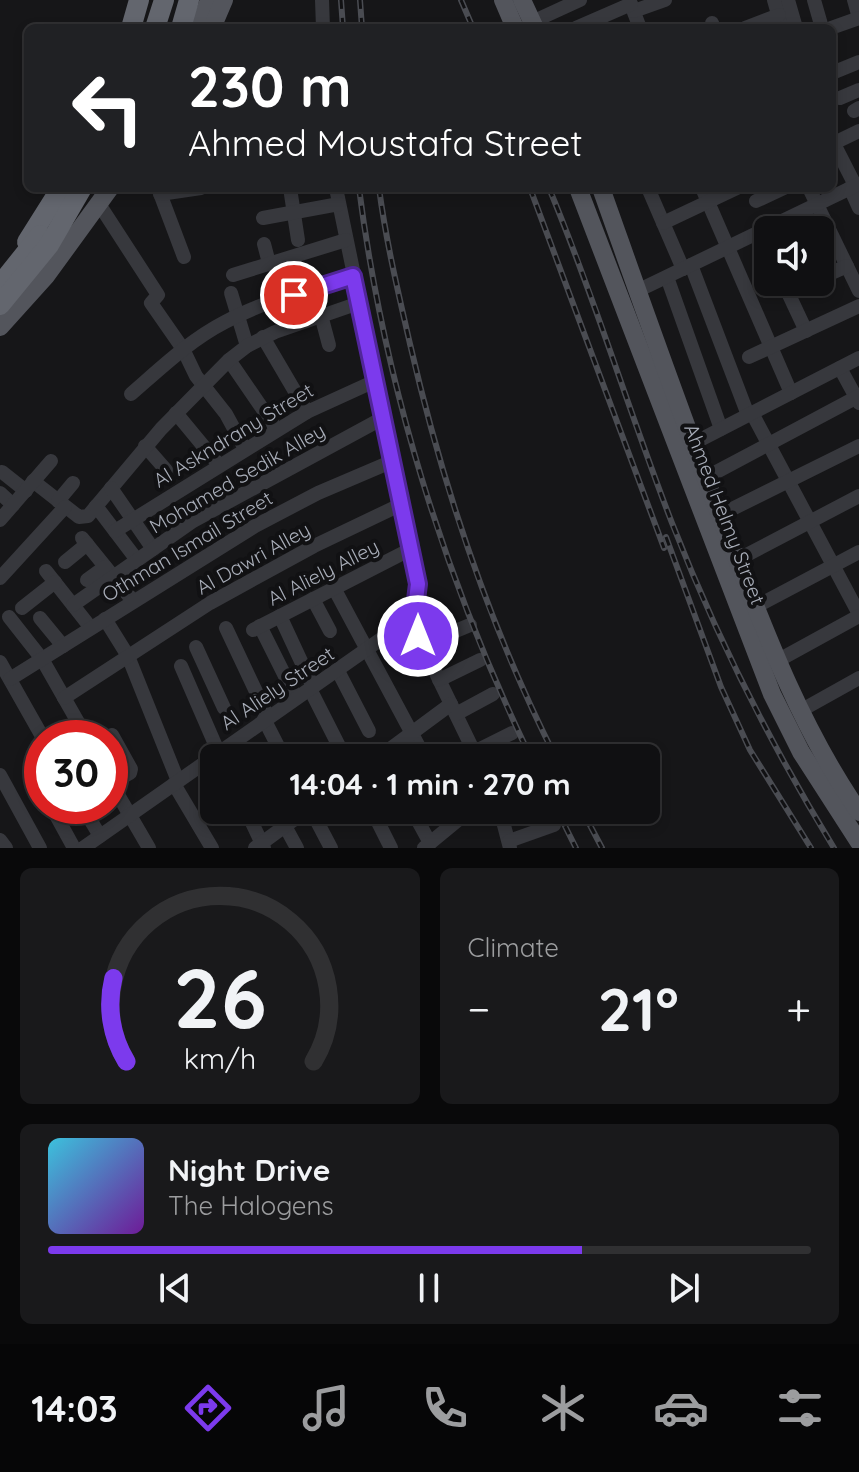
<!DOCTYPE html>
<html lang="en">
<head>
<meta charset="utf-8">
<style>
  body { margin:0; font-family:Quicksand,sans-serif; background:#19191b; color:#f1f3f6; height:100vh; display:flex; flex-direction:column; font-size:30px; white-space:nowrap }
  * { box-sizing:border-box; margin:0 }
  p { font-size:26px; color:#9c9d9f }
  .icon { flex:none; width:44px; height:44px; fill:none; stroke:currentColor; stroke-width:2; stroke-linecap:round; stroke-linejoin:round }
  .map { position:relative; height:848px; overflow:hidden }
  .drawer { display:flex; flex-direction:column; gap:20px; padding:20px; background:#09090a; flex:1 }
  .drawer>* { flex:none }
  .top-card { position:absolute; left:24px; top:24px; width:812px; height:168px; border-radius:12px; box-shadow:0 4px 12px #0003,0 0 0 2px #303032; background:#202124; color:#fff; overflow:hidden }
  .tools { position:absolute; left:754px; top:216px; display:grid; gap:16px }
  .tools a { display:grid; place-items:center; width:80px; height:80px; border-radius:12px; background:#101012; box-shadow:0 4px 12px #0003,0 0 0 2px #303032; font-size:40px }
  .speed { position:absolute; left:24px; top:720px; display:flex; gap:16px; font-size:40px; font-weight:700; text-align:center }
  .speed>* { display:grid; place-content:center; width:104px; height:104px; border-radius:50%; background:#101012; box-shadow:0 4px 12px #0003,0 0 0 2px #303032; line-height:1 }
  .speed .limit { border:12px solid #d22; background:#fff; color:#111 }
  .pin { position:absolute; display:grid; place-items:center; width:68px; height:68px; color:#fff; margin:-34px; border:4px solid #fff; border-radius:50%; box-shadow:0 2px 8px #0007 }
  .me { position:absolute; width:88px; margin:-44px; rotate:0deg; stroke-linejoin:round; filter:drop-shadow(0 0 6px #0008) }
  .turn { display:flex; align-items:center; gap:28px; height:168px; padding:0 32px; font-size:36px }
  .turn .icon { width:104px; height:104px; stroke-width:2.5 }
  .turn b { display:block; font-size:56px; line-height:68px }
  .big { font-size:60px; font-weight:700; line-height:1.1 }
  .drawer .tile { flex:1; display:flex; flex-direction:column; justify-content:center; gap:12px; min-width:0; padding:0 28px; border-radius:12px; background:#19191b }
  .drawer .dial { align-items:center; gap:0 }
  .dial svg { height:208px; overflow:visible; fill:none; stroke:#303032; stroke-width:7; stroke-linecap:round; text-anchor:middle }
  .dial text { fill:#f1f3f6; stroke:none }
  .song { display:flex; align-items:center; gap:24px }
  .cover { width:96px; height:96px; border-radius:12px; background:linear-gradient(135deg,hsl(190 70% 55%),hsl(280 70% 35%)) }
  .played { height:8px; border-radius:4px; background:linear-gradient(90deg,#7c3aed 70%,#303032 70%) }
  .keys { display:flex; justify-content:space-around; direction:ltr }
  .heat { display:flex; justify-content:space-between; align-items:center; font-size:44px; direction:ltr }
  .drawer .tiles { flex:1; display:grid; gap:20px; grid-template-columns:1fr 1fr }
  .tile:last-child { grid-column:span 2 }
  .trip { position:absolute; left:200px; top:744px; width:460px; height:80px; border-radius:12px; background:#101012; box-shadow:0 4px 12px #0003,0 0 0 2px #303032; font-weight:700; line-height:80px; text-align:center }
  .tabs { display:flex; height:128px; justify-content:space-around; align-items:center; background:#060607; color:#9c9d9f }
  .tabs .icon { width:56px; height:56px }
  .tabs .active { color:#7c3aed }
  .tabs b { font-size:36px; color:#f1f3f6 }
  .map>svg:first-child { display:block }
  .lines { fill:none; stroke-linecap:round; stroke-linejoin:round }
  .minor { stroke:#37383d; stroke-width:14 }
  .major { stroke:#53555c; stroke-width:18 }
  .highway { stroke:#63666e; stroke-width:20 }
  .rail-casing { stroke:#4a4c52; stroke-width:6 }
  .rail { stroke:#111113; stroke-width:3; stroke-dasharray:9; stroke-linecap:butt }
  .route-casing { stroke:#51269a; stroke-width:20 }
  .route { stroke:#7c3aed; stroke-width:14 }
  .labels { text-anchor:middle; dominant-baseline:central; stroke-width:8; stroke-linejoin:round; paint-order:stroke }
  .street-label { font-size:20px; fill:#a8adb8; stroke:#111113 }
</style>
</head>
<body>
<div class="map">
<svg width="859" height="848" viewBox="0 0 859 848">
  <rect width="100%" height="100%" fill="#161618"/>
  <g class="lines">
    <!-- minor -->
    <g class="minor">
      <path d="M322,0L323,28"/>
      <path d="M774,0L782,28"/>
      <path d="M788,0L796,28"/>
      <path d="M814,0L822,28"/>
      <path d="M854,0L859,18"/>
      <path d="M630,2L640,28"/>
      <path d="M634,11L665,0"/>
      <path d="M532,22L580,0"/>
      <path d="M712,23L714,28"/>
      <path d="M576,28L631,4"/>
      <path d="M745,28L779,15"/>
      <path d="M831,28L859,18"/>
      <path d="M832,73L859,62"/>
      <path d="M840,98L859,90"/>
      <path d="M854,111L859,108"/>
      <path d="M832,140L855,185"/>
      <path d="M832,144L859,131"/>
      <path d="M158,188L184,257"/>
      <path d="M290,188L298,240"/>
      <path d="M336,188L418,584L414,616L418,636L477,758"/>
      <path d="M648,188L683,269"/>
      <path d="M702,188L791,393"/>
      <path d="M809,188L859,291"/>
      <path d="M850,188L859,208"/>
      <path d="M160,194L201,188"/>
      <path d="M756,201L784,188"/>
      <path d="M99,204L158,295L151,303L183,349L196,376L226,414L245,449"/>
      <path d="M263,218L339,204"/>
      <path d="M663,223L737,188"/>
      <path d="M759,231L768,250"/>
      <path d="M264,244L269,263"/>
      <path d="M691,265L748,415"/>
      <path d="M233,275L346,240"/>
      <path d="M667,277L721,429"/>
      <path d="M820,278L847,266"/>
      <path d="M783,282L806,331"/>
      <path d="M637,291L859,184"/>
      <path d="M231,293L247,346"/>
      <path d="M788,293L812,282"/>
      <path d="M321,315L329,345"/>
      <path d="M263,337L307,412"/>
      <path d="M749,357L859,306"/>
      <path d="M229,360L277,430"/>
      <path d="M840,368L859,403"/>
      <path d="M131,394C161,368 190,340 225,322C264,301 310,289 353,276"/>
      <path d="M176,413L219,465"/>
      <path d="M752,413L859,614"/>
      <path d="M692,444L859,358"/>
      <path d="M145,446L166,470"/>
      <path d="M2,472L26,491"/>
      <path d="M705,478L859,396"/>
      <path d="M33,481L79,517L88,516L161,429L229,360L247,346L275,332L359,303"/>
      <path d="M111,488L153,549"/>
      <path d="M0,493L13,505"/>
      <path d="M58,501L73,483"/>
      <path d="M96,506L137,560"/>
      <path d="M720,515L859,446"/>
      <path d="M0,520L51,461"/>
      <path d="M115,531L307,412L375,381"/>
      <path d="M82,538L133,601"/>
      <path d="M737,560L859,496"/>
      <path d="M65,562L87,544"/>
      <path d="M46,571L91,628"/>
      <path d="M0,578L65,507"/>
      <path d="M87,580L105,567"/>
      <path d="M334,588L425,758"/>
      <path d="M313,599L330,631"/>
      <path d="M73,605L193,521L383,418"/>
      <path d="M755,607L859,552"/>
      <path d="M22,608L55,582"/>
      <path d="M280,616L313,687"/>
      <path d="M9,617L42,659L87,738"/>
      <path d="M40,618L63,646"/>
      <path d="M105,619L128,656L178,781"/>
      <path d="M260,626L296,698"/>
      <path d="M226,628L268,717"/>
      <path d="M253,630L411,549"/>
      <path d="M422,645L470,625"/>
      <path d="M196,647L224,708"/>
      <path d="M777,661L859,616"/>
      <path d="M0,662L43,738"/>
      <path d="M181,666L221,758"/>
      <path d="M338,671L369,731"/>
      <path d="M10,679L255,526L318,493L393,461"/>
      <path d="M439,680L480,660"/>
      <path d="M310,689L345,758"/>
      <path d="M64,698L210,603L314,546L402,504"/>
      <path d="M800,711L859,678"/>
      <path d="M456,714L493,694"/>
      <path d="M264,719L284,758"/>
      <path d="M474,752L512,733"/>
      <path d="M378,758L451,704"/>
      <path d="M0,775L40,848"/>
      <path d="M110,781L149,848"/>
      <path d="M112,783L130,773L131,769L112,735"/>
      <path d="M174,784L212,848"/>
      <path d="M82,806L100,836"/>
      <path d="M52,808L74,848"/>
      <path d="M246,810L264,848"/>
      <path d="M311,810L331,848"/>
      <path d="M372,810L391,848"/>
      <path d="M412,810L430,843"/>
      <path d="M500,810L510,848"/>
      <path d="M285,826L297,848"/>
      <path d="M0,840L6,848"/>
      <path d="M509,841L554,825"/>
      <path d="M83,848L414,616"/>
      <path d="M255,848L307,810"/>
      <path d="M424,848L470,810"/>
    </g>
    <!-- major -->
    <g class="major">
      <path d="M503,0L515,28"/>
      <path d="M522,0L535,28"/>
      <path d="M199,28L209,0"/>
      <path d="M212,28L224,0"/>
      <path d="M578,188L772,694L801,752L859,842"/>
      <path d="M601,188C644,309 686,430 733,549C768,640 803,731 859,812"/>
      <path d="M0,327L46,276L110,188"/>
    </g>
    <!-- highway -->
    <g class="highway">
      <path d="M131,28L139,0"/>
      <path d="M155,28L164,0"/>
      <path d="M181,28L189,0"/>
      <path d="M27,242L61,188"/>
      <path d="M0,285L40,235"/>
      <path d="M0,305L49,245L82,188"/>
    </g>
    <!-- rail casing -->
    <g class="rail-casing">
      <g id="rail">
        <path d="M341,0L343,28"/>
        <path d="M360,0L362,28"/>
        <path d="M461,0L473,28"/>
        <path d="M359,188C384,384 445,580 531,758"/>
        <path d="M379,188C386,241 398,292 410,344C443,487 489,626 556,758"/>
        <path d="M530,188L664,548"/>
        <path d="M549,188C595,298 629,412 672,523C716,636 771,745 834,848"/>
        <path d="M666,537L721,687L750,750L811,848"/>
        <path d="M557,810L576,848"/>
        <path d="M582,810L602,848"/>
      </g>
    </g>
    <!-- rail -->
    <use href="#rail" class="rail"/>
  </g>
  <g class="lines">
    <!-- route casing -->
    <g class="route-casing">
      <path id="route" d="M294,295L353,276L418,584L414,616L418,636"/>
    </g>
    <!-- route -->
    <use href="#route" class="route"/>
  </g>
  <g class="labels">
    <!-- street labels -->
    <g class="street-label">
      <text transform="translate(233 435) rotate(-31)">Al Askndrany Street</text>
      <text transform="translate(237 478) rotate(-30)">Mohamed Sedik Alley</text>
      <text transform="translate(725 514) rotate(69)">Ahmed Helmy Street</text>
      <text transform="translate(187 546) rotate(-31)">Othman Ismail Street</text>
      <text transform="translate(253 558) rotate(-29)">Al Dawri Alley</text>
      <text transform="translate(323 572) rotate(-27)">Al Aliely Alley</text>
      <text transform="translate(277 688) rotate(-34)">Al Aliely Street</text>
    </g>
  </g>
</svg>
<div class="tools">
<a><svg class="icon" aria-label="sound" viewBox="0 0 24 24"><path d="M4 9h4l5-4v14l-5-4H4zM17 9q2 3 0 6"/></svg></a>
</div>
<div class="speed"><div class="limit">30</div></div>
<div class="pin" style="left:294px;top:295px;background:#d93025"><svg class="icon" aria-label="arrive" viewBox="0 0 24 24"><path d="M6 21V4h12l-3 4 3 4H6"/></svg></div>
<svg class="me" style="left:418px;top:636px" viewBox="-20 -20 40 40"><circle r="17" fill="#7c3aed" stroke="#fff" stroke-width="3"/><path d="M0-11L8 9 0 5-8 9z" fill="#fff"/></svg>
<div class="trip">14:04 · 1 min · 270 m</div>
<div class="top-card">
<div class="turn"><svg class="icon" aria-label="left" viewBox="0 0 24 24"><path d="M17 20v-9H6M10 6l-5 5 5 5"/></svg><div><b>230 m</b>Ahmed Moustafa Street</div></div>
</div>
</div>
<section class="drawer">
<div class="tiles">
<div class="tile dial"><svg viewBox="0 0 100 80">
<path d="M14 69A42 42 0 1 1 86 69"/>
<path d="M14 69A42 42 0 0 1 9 37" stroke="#7c3aed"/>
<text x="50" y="56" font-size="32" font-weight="700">26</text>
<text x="50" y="72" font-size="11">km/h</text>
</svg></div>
<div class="tile"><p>Climate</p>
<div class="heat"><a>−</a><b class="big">21°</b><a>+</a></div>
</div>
<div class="tile">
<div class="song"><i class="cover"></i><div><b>Night Drive</b><p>The Halogens</p></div></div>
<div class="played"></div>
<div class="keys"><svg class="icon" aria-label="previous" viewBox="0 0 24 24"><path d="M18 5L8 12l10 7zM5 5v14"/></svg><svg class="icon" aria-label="pause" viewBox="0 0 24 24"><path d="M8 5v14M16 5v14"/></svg><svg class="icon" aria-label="next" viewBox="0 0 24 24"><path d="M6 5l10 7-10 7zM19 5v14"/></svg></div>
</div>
</div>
</section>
<nav class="tabs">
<b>14:03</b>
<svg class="icon active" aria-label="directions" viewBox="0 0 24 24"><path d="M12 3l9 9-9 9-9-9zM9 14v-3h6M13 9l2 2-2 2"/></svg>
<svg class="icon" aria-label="music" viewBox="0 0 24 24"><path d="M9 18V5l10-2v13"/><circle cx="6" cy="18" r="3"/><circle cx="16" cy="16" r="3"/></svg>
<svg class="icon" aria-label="phone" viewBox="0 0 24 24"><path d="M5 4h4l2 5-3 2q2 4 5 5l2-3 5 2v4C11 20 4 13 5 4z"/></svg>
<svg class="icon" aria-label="climate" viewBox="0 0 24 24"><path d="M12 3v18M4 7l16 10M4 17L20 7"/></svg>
<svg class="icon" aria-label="car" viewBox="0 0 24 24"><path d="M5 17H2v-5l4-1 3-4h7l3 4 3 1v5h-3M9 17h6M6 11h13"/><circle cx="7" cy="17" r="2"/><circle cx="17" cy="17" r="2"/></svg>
<svg class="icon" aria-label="filters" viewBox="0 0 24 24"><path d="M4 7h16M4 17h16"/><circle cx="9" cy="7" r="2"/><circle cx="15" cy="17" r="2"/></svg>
</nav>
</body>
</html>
